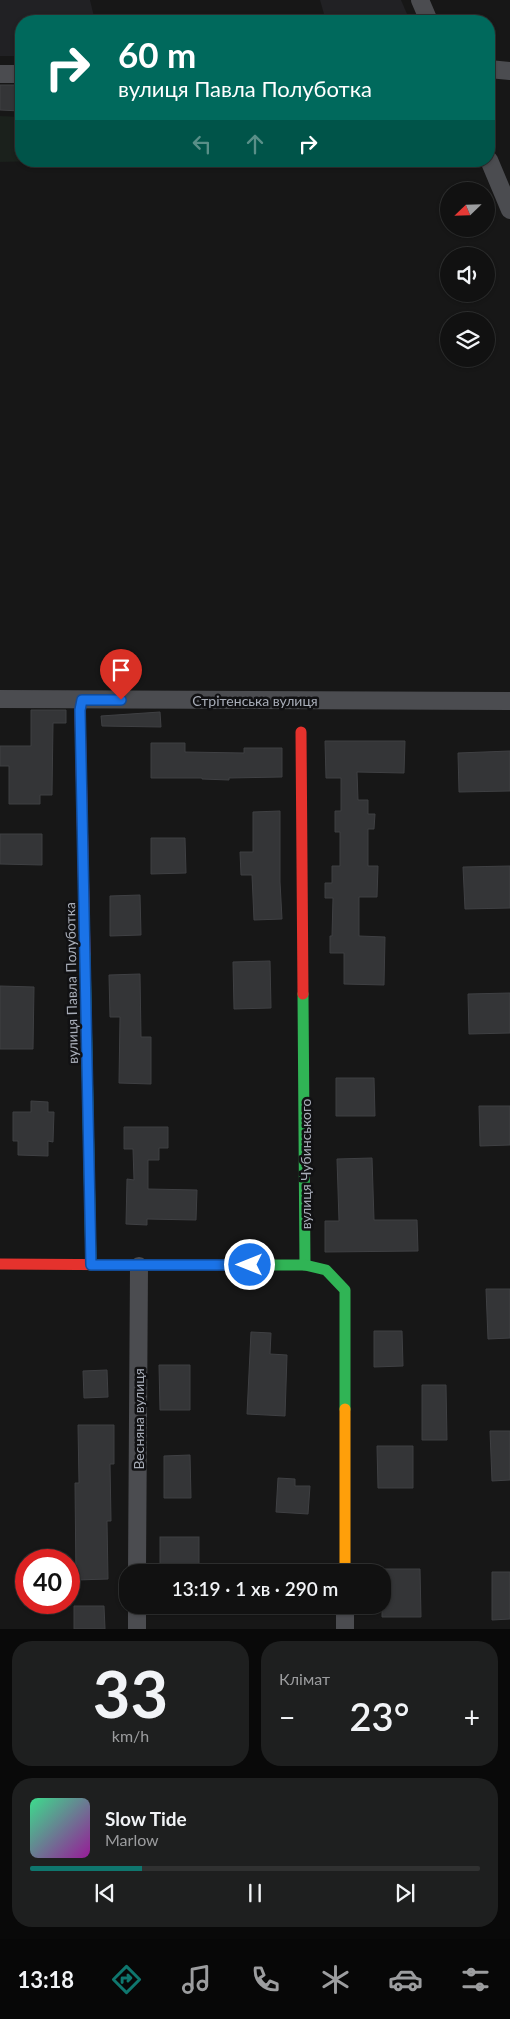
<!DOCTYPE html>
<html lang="uk">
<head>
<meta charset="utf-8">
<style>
  body { margin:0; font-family:Lato,sans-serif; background:#1e1f1f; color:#f1f3f6; height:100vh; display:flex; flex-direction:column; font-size:19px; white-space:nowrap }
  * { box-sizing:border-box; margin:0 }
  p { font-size:16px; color:#9c9d9f }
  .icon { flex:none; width:28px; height:28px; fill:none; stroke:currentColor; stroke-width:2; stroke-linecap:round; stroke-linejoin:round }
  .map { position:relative; height:1629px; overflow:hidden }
  .side { display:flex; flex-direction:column; gap:12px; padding:12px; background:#090909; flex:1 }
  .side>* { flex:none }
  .banner { position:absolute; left:15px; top:15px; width:480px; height:152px; border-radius:20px; box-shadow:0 1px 4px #0004,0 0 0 1px #303131; background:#00695c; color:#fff; overflow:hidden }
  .needle { width:32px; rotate:247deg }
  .fabs { position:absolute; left:440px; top:182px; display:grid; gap:10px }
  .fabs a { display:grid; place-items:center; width:55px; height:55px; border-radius:50%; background:#111; box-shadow:0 1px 4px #0004,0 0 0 1px #303131; font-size:25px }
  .speed { position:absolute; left:15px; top:1549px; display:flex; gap:10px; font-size:25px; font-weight:700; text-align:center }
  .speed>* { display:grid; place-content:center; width:65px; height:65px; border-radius:50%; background:#111; box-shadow:0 1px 4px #0004,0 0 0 1px #303131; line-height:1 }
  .speed .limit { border:8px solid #d22; background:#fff; color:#111 }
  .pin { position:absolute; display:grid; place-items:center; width:42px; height:42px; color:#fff; margin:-51px -21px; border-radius:50% 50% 50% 0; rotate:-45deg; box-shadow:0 0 5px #0007 }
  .pin .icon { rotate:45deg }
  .me { position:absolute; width:55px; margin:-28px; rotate:270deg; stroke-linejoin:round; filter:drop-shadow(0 0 4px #0008) }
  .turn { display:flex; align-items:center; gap:18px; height:105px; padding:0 20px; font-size:22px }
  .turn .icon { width:65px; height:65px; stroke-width:2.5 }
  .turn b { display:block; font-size:35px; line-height:42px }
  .lanes { display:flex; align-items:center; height:48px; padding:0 20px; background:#0003; justify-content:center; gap:25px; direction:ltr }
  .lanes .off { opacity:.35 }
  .big { font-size:38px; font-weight:600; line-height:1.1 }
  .side .card { flex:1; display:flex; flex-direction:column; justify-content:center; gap:8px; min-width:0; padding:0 18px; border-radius:20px; background:#1e1f1f }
  .side .dial { align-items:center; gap:0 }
  .dial b { font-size:65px; line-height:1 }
  .song { display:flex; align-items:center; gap:15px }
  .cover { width:60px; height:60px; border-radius:8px; background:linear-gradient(135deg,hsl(150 70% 55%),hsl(300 70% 35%)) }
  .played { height:5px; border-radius:2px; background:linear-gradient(90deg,#0f766e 25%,#303131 25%) }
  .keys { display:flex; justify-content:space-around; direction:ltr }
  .heat { display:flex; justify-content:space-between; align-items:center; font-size:28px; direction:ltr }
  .side .tiles { flex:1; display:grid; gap:12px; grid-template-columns:1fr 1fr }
  .card:last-child { grid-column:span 2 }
  .trip { position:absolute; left:119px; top:1564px; width:272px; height:50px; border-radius:20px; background:#111; box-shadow:0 1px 4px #0004,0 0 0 1px #303131; font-weight:600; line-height:50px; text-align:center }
  .tab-bar { display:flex; height:80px; justify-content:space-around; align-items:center; background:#070707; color:#9c9d9f }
  .tab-bar .icon { width:35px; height:35px }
  .tab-bar .selected { color:#0f766e }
  .tab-bar b { font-size:22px; color:#f1f3f6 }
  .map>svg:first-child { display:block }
  .built { fill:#212124 }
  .green { fill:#1b211c }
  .building { fill:#343537; stroke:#3f4043 }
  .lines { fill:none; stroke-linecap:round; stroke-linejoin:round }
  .street { stroke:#4b4c50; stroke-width:18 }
  .fast { stroke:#30b455; stroke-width:11 }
  .slow { stroke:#ff9f0a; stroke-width:11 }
  .jam { stroke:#e5322d; stroke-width:11 }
  .route-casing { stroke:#114b97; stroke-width:12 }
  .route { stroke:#1a73e8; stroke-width:9 }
  .labels { text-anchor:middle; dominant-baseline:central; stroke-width:5; stroke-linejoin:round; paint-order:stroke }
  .street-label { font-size:14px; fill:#a8adb8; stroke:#111113 }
</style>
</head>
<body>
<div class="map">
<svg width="510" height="1629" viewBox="0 0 510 1629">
  <rect width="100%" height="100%" fill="#171717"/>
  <!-- built -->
  <g class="built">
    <path d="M0,0H90L95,21H21V56H0Z"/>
    <path d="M320,0H401L410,21H326Z"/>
  </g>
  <!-- green -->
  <path class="green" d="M0,116L21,117V161H41L0,162Z"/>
  <!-- building -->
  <g class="building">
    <path d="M0,85H21V111L0,110Z"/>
    <path d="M31,710H66V723H53L52,795H40V804H9V766H0V746H31Z"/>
    <path d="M160,712L161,727L102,726L101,716Z"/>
    <path d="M325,741H405L404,773L357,772L358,800H368V814H375L374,829H368V866H378L377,897H359V936L385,937L384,985L344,984V953H330V936H332L333,898H325V883H332V866H340V832H335V811H341V778H326Z"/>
    <path d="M151,743H185V752L244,753V748H282V777L229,778V780L202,779V778H151Z"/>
    <path d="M510,751V791L459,792L458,753Z"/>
    <path d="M280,811V882L282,919L254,920L252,875H241L240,852H253V812Z"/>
    <path d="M0,834H42V865L0,864Z"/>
    <path d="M151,838H185L186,873L151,874Z"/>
    <path d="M510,866V908L465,909L463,867Z"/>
    <path d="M140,895L141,935L110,936V896Z"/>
    <path d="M270,961L271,1008L234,1009L233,962Z"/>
    <path d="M140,974L141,1037H151V1084L119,1083L120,1017H110L109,975Z"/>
    <path d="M0,986L34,987L33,1049H0Z"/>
    <path d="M510,993V1033L469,1034L468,994Z"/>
    <path d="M336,1078H374L375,1116H336Z"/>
    <path d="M31,1101L48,1102V1112H54L53,1142L48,1141V1156L18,1155V1141H13V1112H31Z"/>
    <path d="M479,1106H510V1145L480,1146Z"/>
    <path d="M124,1127H168V1148H159V1160H148V1189L197,1190L196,1220L147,1219V1225L126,1224L127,1179L134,1180L133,1149H124Z"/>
    <path d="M372,1158L374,1220H417L418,1251L325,1252V1221H339L337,1159Z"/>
    <path d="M486,1289H510V1338L488,1339Z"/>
    <path d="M374,1331H402L403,1366L374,1367Z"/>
    <path d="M251,1332L271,1333L270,1354L287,1355L285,1416L247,1414Z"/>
    <path d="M159,1365H190V1410H160Z"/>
    <path d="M107,1370L108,1397L84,1398L83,1371Z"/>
    <path d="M422,1385H446L447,1440H422Z"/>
    <path d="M78,1425H114V1464H110L111,1521H107L108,1579L76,1580L75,1483H79Z"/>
    <path d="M490,1431H510V1480L492,1481Z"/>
    <path d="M377,1446H413V1488H378Z"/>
    <path d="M190,1455L191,1498H164V1456Z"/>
    <path d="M278,1478L295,1479V1486H310L308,1514L276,1512Z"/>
    <rect x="160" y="1537" width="39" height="34"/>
    <path d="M382,1569H420L421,1617H382Z"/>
    <path d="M492,1572H510V1619L492,1620Z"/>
    <path d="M74,1606H104L105,1629H74Z"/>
  </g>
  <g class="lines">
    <!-- street -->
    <g class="street">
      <path d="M420,0L429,21"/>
      <path d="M489,69L510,71"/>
      <path d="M0,74H21"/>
      <path d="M489,160L510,210"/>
      <path d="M0,699L510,701"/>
      <path d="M137,1572L139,1266"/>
      <path d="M345,1605V1629"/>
      <path d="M137,1629V1605"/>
    </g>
    <!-- fast -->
    <g class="fast">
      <path d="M85,954L91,1265"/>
      <path d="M303,994L305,1265"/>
      <path d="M155,1265H305L326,1270L345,1290V1409"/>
    </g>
    <!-- slow -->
    <path class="slow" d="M345,1409V1572"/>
    <!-- jam -->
    <g class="jam">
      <path d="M82,700L80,710L85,954"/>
      <path d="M301,732L303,994"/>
      <path d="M0,1264L155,1265"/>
    </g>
  </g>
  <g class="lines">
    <!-- route casing -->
    <g class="route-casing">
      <path id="route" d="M121,700H82L80,710L91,1265H250"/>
    </g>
    <!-- route -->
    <use href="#route" class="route"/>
  </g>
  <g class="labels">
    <!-- street labels -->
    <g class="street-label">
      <text x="255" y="700">Стрітенська вулиця</text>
      <text transform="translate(71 983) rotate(-91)">вулиця Павла Полуботка</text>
      <text transform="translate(305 1164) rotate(-90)">вулиця Чубинського</text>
      <text transform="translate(138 1419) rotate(-90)">Весняна вулиця</text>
    </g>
  </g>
</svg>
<div class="fabs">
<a><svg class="needle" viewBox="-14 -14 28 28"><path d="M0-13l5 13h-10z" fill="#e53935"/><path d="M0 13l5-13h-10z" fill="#9c9d9f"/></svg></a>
<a><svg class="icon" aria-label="sound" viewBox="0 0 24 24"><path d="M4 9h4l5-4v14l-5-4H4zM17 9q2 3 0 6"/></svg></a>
<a><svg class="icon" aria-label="layers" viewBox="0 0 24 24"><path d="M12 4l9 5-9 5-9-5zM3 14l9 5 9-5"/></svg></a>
</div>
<div class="speed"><div class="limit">40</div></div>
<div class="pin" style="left:121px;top:700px;background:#d93025"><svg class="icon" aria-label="arrive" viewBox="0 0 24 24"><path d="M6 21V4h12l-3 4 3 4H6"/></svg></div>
<svg class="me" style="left:250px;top:1265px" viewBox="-20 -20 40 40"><circle r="17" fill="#1a73e8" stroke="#fff" stroke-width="3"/><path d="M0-11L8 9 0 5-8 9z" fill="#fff"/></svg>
<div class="trip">13:19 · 1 хв · 290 m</div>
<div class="banner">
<div class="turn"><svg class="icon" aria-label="right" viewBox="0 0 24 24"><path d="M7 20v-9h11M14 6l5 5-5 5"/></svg><div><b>60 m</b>вулиця Павла Полуботка</div></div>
<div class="lanes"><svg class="icon off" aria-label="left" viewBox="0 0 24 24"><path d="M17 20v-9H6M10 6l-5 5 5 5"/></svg><svg class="icon off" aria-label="ahead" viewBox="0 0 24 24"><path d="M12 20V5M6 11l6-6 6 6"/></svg><svg class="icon" aria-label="right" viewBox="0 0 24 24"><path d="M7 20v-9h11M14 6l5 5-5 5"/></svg></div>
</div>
</div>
<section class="side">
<div class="tiles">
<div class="card dial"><b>33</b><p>km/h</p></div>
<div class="card"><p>Клімат</p>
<div class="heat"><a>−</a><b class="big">23°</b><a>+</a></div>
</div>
<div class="card">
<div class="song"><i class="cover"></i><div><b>Slow Tide</b><p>Marlow</p></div></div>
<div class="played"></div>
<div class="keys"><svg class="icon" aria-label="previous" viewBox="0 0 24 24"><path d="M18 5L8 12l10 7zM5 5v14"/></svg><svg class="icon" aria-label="pause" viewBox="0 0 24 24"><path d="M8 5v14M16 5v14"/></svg><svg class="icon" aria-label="next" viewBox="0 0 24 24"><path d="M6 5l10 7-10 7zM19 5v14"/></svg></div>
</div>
</div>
</section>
<nav class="tab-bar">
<b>13:18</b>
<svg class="icon selected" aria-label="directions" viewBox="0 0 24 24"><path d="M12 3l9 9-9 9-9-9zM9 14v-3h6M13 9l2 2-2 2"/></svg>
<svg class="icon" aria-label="music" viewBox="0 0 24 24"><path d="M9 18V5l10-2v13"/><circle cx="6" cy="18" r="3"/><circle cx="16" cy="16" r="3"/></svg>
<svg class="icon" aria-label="phone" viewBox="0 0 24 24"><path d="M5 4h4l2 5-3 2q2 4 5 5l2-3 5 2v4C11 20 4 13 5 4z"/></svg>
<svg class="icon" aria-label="climate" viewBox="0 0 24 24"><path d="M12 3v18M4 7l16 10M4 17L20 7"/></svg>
<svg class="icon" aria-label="car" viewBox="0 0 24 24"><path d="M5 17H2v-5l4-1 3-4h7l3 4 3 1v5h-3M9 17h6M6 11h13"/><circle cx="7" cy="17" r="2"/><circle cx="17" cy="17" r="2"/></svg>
<svg class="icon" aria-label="filters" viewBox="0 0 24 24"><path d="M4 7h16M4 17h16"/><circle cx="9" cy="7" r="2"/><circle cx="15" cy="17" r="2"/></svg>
</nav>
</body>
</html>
